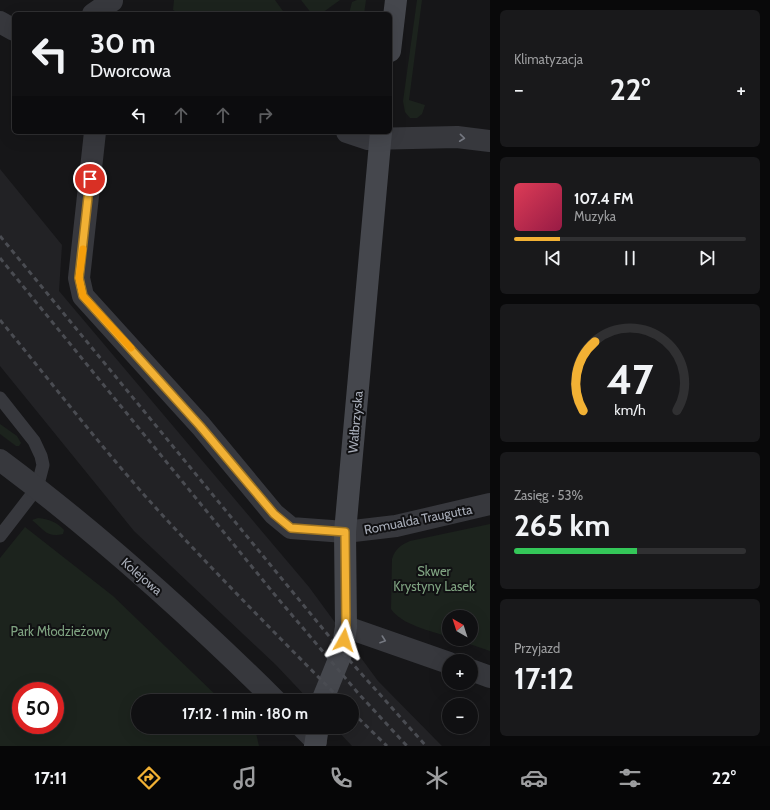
<!DOCTYPE html>
<html lang="pl">
<head>
<meta charset="utf-8">
<style>
  body { margin:0; font-family:Cabin,sans-serif; background:#19191b; color:#f1f3f6; height:100vh; display:flex; flex-direction:column; font-size:15px; white-space:nowrap }
  * { box-sizing:border-box; margin:0 }
  p { font-size:13px; color:#9c9d9f }
  .icon { flex:none; width:22px; height:22px; fill:none; stroke:currentColor; stroke-width:2; stroke-linecap:round; stroke-linejoin:round }
  .map { position:relative; flex:1; overflow:hidden }
  .sheet { display:flex; flex-direction:column; gap:10px; padding:10px; background:#09090a; width:280px }
  .sheet>* { flex:none }
  .top-card { position:absolute; left:12px; top:12px; width:380px; height:122px; border-radius:6px; box-shadow:0 4px 16px #0002,0 0 0 1px #303032; background:#101012; color:#f1f3f6; overflow:hidden }
  .needle { width:26px; rotate:321deg }
  .fabs { position:absolute; left:442px; top:610px; display:grid; gap:8px }
  .fabs a { display:grid; place-items:center; width:36px; height:36px; border-radius:50%; background:#101012; box-shadow:0 4px 16px #0002,0 0 0 1px #303032; font-size:20px }
  .speed { position:absolute; left:12px; top:682px; display:flex; gap:8px; font-size:20px; font-weight:700; text-align:center }
  .speed>* { display:grid; place-content:center; width:52px; height:52px; border-radius:50%; background:#101012; box-shadow:0 4px 16px #0002,0 0 0 1px #303032; line-height:1 }
  .speed .limit { border:6px solid #d22; background:#fff; color:#111 }
  .pin { position:absolute; display:grid; place-items:center; width:34px; height:34px; color:#fff; margin:-17px; border:2px solid #fff; border-radius:50%; box-shadow:0 1px 4px #0007 }
  .me { position:absolute; width:44px; margin:-22px; rotate:6deg; stroke-linejoin:round; filter:drop-shadow(0 0 3px #0008) }
  .turn { display:flex; align-items:center; gap:14px; height:84px; padding:0 12px; font-size:18px }
  .turn .icon { width:52px; height:52px; stroke-width:2.5 }
  .turn b { display:block; font-size:28px; line-height:34px }
  .lanes { display:flex; align-items:center; height:38px; padding:0 12px; background:#0003; justify-content:center; gap:20px; direction:ltr }
  .lanes .off { opacity:.35 }
  .big { font-size:30px; font-weight:700; line-height:1.1 }
  .sheet .tile { flex:1; display:flex; flex-direction:column; justify-content:center; gap:6px; min-width:0; padding:0 14px; border-radius:6px; background:#19191b }
  .sheet .dial { align-items:center; gap:0 }
  .dial svg { height:104px; overflow:visible; fill:none; stroke:#303032; stroke-width:7; stroke-linecap:round; text-anchor:middle }
  .dial text { fill:#f1f3f6; stroke:none }
  .song { display:flex; align-items:center; gap:12px }
  .cover { width:48px; height:48px; border-radius:6px; background:linear-gradient(135deg,hsl(350 70% 55%),hsl(340 70% 35%)) }
  .played { height:4px; border-radius:2px; background:linear-gradient(90deg,#f2b134 20%,#303032 20%) }
  .keys { display:flex; justify-content:space-around; direction:ltr }
  .heat { display:flex; justify-content:space-between; align-items:center; font-size:22px; direction:ltr }
  .charge { height:6px; border-radius:3px; background:linear-gradient(90deg,#34c759 53%,#303032 0) }
  .trip { position:absolute; left:131px; top:694px; width:228px; height:40px; border-radius:20px; background:#101012; box-shadow:0 4px 16px #0002,0 0 0 1px #303032; font-weight:700; line-height:40px; text-align:center }
  .dock { display:flex; height:64px; justify-content:space-around; align-items:center; background:#060607; color:#9c9d9f }
  .dock .icon { width:28px; height:28px }
  .dock .selected { color:#f2b134 }
  .dock b { font-size:18px; color:#f1f3f6 }
  main { display:flex; flex:1; min-height:0 }
  .map>svg:first-child { display:block }
  .built { fill:#222225 }
  .green { fill:#1c231d; fill-rule:evenodd }
  .lines { fill:none; stroke-linecap:round; stroke-linejoin:round }
  .service { stroke:#37383d; stroke-width:13 }
  .minor { stroke:#37383d; stroke-width:22 }
  .secondary { stroke:#45474d; stroke-width:22 }
  .rail { stroke:#4a4c52; stroke-width:3; stroke-dasharray:5 4; stroke-linecap:butt }
  .oneway { stroke:#757881 }
  .route-casing { stroke:#9d7322; stroke-width:10 }
  .route { stroke:#f2b134; stroke-width:7 }
  .slow { stroke:#f59e0b; stroke-width:7 }
  .labels { text-anchor:middle; dominant-baseline:central; stroke-width:4; stroke-linejoin:round; paint-order:stroke }
  .street-label { font-size:13px; fill:#a8adb8; stroke:#111113 }
  .park-label { font-size:13px; fill:#7fa381; stroke:#111113 }
</style>
</head>
<body>
<main>
<div class="map">
<svg width="490" height="746" viewBox="0 0 490 746">
  <rect width="100%" height="100%" fill="#161618"/>
  <!-- built -->
  <path class="built" d="M0,169L62,245L59,291L309,587L378,681L442,746H352L334,727H352V701H310L276,665L134,531L0,366Z"/>
  <!-- green -->
  <g class="green">
    <path d="M174,0H275L285,14H180L173,10Z"/>
    <path d="M301,0H340L322,13L312,14Z"/>
    <path d="M357,0H366L364,14H349L352,2Z"/>
    <path d="M417,0H422L409,100L425,105L422,114L417,118H410L405,112L403,101Z"/>
    <path d="M0,424L17,436L21,443L19,446H16L0,434Z"/>
    <path d="M38,518C49,519 57,522 64,530L63,534C47,538 44,530 32,520Z"/>
    <path d="M490,524V651L455,639H471V617H449V637C431,631 402,625 391,609L392,559C395,549 401,545 410,541Z"/>
    <path d="M25,527L113,596L222,701H138V727H249L256,733L259,746H0V558ZM21,691H55V725H21Z"/>
  </g>
  <g class="lines">
    <!-- service -->
    <path class="service" d="M0,398L34,441L41,456L43,465L37,488L0,536"/>
    <!-- minor -->
    <g class="minor">
      <path d="M93,14L112,1"/>
      <path d="M0,22L14,30"/>
      <path d="M95,132L79,278L83,296L201,426L274,514L291,528L345,532L396,526L490,504"/>
      <path d="M347,132L368,139L457,137L490,141"/>
      <path d="M0,460C98,533 189,615 276,701"/>
      <path d="M346,627L449,663"/>
      <path d="M471,670L490,677"/>
      <path d="M302,727L316,741"/>
    </g>
    <!-- secondary -->
    <g class="secondary">
      <path d="M390,51L396,0"/>
      <path d="M322,701L342,652L346,627L345,532L381,132"/>
      <path d="M315,746L318,727"/>
    </g>
    <!-- rail -->
    <g class="rail">
      <path d="M0,236L342,652L426,746"/>
      <path d="M0,258L275,595L358,693L407,746"/>
      <path d="M0,320C51,382 101,447 155,507C215,573 279,637 342,701"/>
      <path d="M352,712L387,746"/>
    </g>
  </g>
  <!-- one-way arrows -->
  <defs><path id="oneway-chevron" d="M-2-3.5L2.5 0L-2 3.5" fill="none" stroke-width="1.6" stroke-linecap="round" stroke-linejoin="round"/></defs>
  <g class="oneway">
    <use href="#oneway-chevron" transform="translate(462 138) rotate(6)"/>
    <use href="#oneway-chevron" transform="translate(383 640) rotate(19)"/>
  </g>
  <g class="lines">
    <!-- route casing -->
    <g class="route-casing">
      <path id="route" d="M90,179L79,278L83,296L200,426L274,514L291,528L345,532L346,627L344,640"/>
    </g>
    <!-- route -->
    <use href="#route" class="route"/>
    <!-- slow -->
    <path class="slow" d="M83,249L79,278L83,296L131,348"/>
  </g>
  <g class="labels">
    <!-- street labels -->
    <g class="street-label">
      <text transform="translate(355 422) rotate(-85)">Wałbrzyska</text>
      <text transform="translate(418 519) rotate(-11)">Romualda Traugutta</text>
      <text transform="translate(142 576) rotate(41)">Kolejowa</text>
    </g>
    <!-- park labels -->
    <g class="park-label">
      <text x="434" y="571">Skwer<tspan x="434" dy="15">Krystyny Lasek</tspan></text>
      <text x="60" y="631">Park Młodzieżowy</text>
    </g>
  </g>
</svg>
<div class="fabs">
<a><svg class="needle" viewBox="-14 -14 28 28"><path d="M0-13l5 13h-10z" fill="#e53935"/><path d="M0 13l5-13h-10z" fill="#9c9d9f"/></svg></a>
<a>+</a>
<a>−</a>
</div>
<div class="speed"><div class="limit">50</div></div>
<div class="pin" style="left:90px;top:179px;background:#d93025"><svg class="icon" aria-label="arrive" viewBox="0 0 24 24"><path d="M6 21V4h12l-3 4 3 4H6"/></svg></div>
<svg class="me" style="left:344px;top:640px" viewBox="-20 -20 40 40"><path d="M0-17L14 15 0 8-14 15z" fill="#f2b134" stroke="#fff" stroke-width="4"/></svg>
<div class="trip">17:12 · 1 min · 180 m</div>
<div class="top-card">
<div class="turn"><svg class="icon" aria-label="left" viewBox="0 0 24 24"><path d="M17 20v-9H6M10 6l-5 5 5 5"/></svg><div><b>30 m</b>Dworcowa</div></div>
<div class="lanes"><svg class="icon" aria-label="left" viewBox="0 0 24 24"><path d="M17 20v-9H6M10 6l-5 5 5 5"/></svg><svg class="icon off" aria-label="ahead" viewBox="0 0 24 24"><path d="M12 20V5M6 11l6-6 6 6"/></svg><svg class="icon off" aria-label="ahead" viewBox="0 0 24 24"><path d="M12 20V5M6 11l6-6 6 6"/></svg><svg class="icon off" aria-label="right" viewBox="0 0 24 24"><path d="M7 20v-9h11M14 6l5 5-5 5"/></svg></div>
</div>
</div>
<section class="sheet">
<div class="tile"><p>Klimatyzacja</p>
<div class="heat"><a>−</a><b class="big">22°</b><a>+</a></div>
</div>
<div class="tile">
<div class="song"><i class="cover"></i><div><b>107.4 FM</b><p>Muzyka</p></div></div>
<div class="played"></div>
<div class="keys"><svg class="icon" aria-label="previous" viewBox="0 0 24 24"><path d="M18 5L8 12l10 7zM5 5v14"/></svg><svg class="icon" aria-label="pause" viewBox="0 0 24 24"><path d="M8 5v14M16 5v14"/></svg><svg class="icon" aria-label="next" viewBox="0 0 24 24"><path d="M6 5l10 7-10 7zM19 5v14"/></svg></div>
</div>
<div class="tile dial"><svg viewBox="0 0 100 80">
<path d="M14 69A42 42 0 1 1 86 69"/>
<path d="M14 69A42 42 0 0 1 23 16" stroke="#f2b134"/>
<text x="50" y="56" font-size="32" font-weight="700">47</text>
<text x="50" y="72" font-size="11">km/h</text>
</svg></div>
<div class="tile"><p>Zasięg · 53%</p><b class="big">265 km</b><div class="charge"></div></div>
<div class="tile"><p>Przyjazd</p><b class="big">17:12</b></div>
</section>
</main>
<nav class="dock">
<b>17:11</b>
<svg class="icon selected" aria-label="directions" viewBox="0 0 24 24"><path d="M12 3l9 9-9 9-9-9zM9 14v-3h6M13 9l2 2-2 2"/></svg>
<svg class="icon" aria-label="music" viewBox="0 0 24 24"><path d="M9 18V5l10-2v13"/><circle cx="6" cy="18" r="3"/><circle cx="16" cy="16" r="3"/></svg>
<svg class="icon" aria-label="phone" viewBox="0 0 24 24"><path d="M5 4h4l2 5-3 2q2 4 5 5l2-3 5 2v4C11 20 4 13 5 4z"/></svg>
<svg class="icon" aria-label="climate" viewBox="0 0 24 24"><path d="M12 3v18M4 7l16 10M4 17L20 7"/></svg>
<svg class="icon" aria-label="car" viewBox="0 0 24 24"><path d="M5 17H2v-5l4-1 3-4h7l3 4 3 1v5h-3M9 17h6M6 11h13"/><circle cx="7" cy="17" r="2"/><circle cx="17" cy="17" r="2"/></svg>
<svg class="icon" aria-label="filters" viewBox="0 0 24 24"><path d="M4 7h16M4 17h16"/><circle cx="9" cy="7" r="2"/><circle cx="15" cy="17" r="2"/></svg>
<b>22°</b>
</nav>
</body>
</html>
